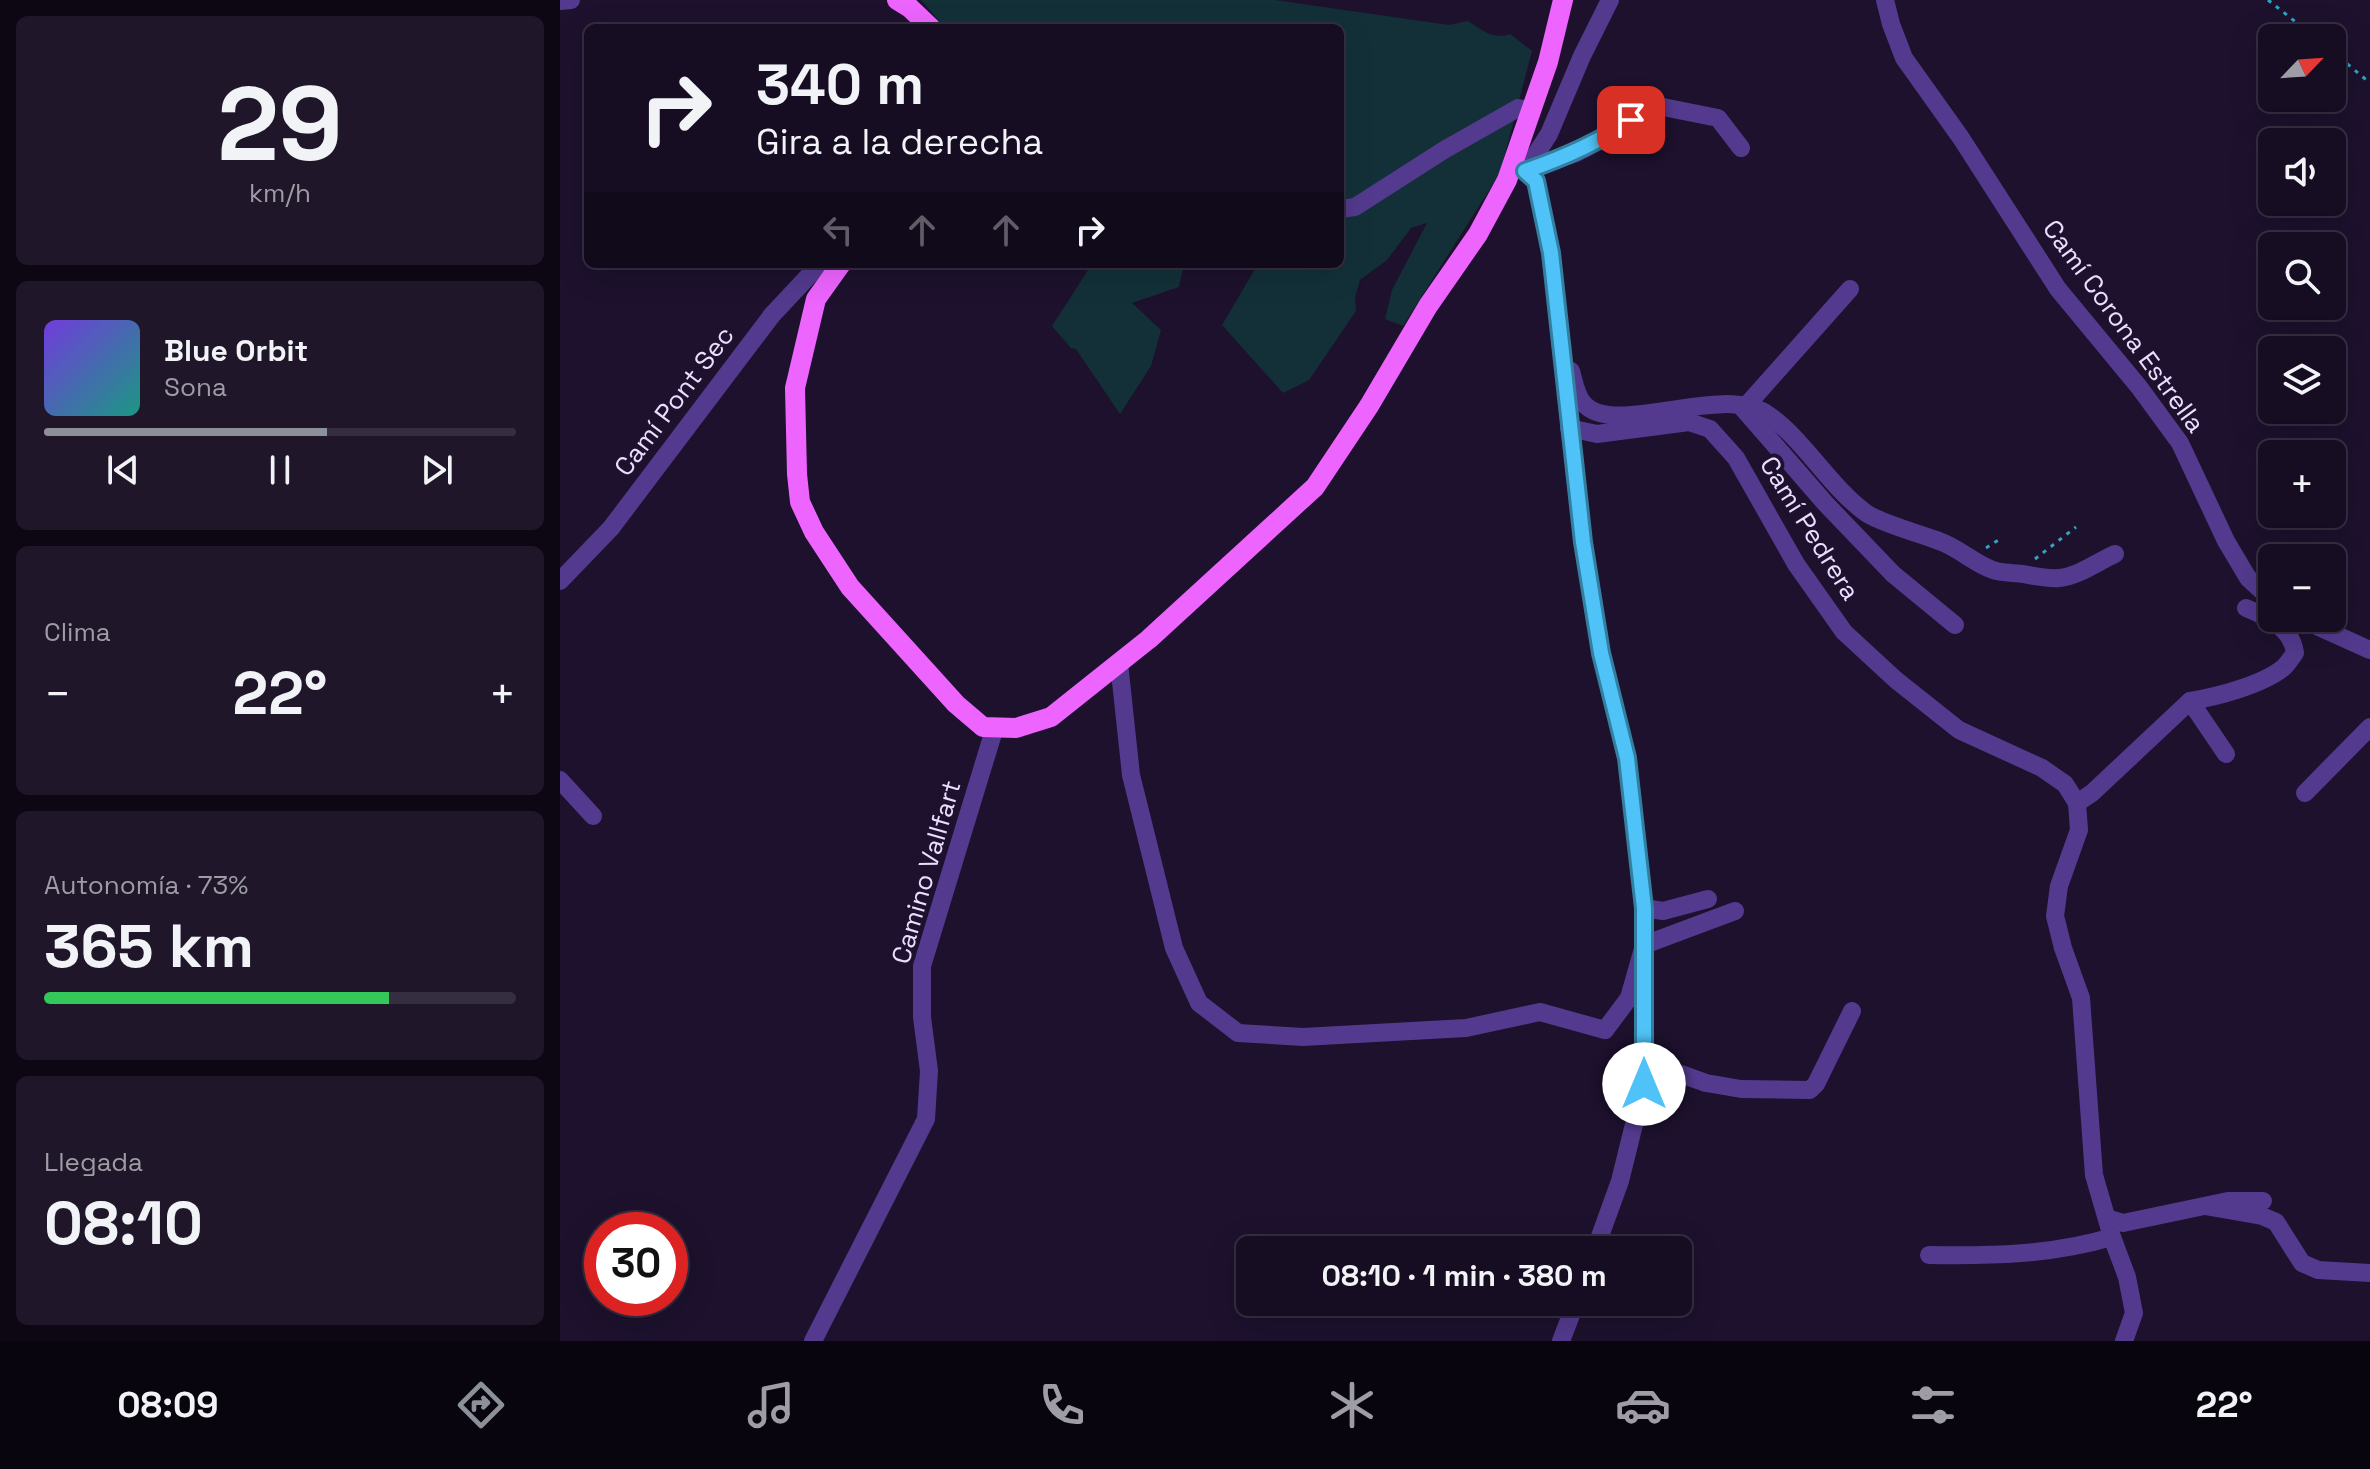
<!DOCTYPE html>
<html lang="es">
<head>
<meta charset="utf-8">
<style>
  body { margin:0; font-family:"Space Grotesk",sans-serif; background:#1f162a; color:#f1f3f6; height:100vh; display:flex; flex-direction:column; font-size:30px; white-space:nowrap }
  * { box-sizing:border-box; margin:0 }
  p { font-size:26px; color:#9e9ca5 }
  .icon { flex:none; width:44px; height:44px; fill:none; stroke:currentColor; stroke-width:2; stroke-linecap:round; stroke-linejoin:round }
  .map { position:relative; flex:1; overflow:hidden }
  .details { display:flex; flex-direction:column; gap:16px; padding:16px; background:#0c0713; width:560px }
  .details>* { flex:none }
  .banner { position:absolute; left:24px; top:24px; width:760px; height:244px; border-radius:12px; box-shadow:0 8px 32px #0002,0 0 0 2px #352d40; background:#160d22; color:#f1f3f6; overflow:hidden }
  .needle { width:52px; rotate:65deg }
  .fabs { position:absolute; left:1698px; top:24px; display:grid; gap:16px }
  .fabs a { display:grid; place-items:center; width:88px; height:88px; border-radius:12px; background:#160d22; box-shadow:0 8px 32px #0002,0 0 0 2px #352d40; font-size:40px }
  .speed { position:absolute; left:24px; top:1212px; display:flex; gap:16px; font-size:40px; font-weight:700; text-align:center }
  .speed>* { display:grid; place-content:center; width:104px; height:104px; border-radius:50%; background:#160d22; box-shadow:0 8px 32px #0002,0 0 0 2px #352d40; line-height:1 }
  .speed .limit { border:12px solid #d22; background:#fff; color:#111 }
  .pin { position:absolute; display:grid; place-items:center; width:68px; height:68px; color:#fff; margin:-34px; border-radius:16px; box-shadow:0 4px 12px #0006 }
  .me { position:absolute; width:88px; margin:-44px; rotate:0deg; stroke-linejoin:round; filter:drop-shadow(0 0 6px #0008) }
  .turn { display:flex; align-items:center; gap:28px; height:168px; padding:0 40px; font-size:36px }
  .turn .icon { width:104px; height:104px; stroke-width:2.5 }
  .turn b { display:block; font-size:56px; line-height:68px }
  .lanes { display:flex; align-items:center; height:76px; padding:0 40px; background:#0003; justify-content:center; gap:40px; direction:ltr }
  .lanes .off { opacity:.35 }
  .big { font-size:60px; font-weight:800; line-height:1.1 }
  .details .widget { flex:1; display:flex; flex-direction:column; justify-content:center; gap:12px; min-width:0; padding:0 28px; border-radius:12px; background:#1f162a }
  .details .dial { align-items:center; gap:0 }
  .dial b { font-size:104px; line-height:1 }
  .song { display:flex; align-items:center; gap:24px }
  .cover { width:96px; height:96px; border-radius:12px; background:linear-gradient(135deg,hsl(260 70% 55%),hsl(170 70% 35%)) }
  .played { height:8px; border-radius:4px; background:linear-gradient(90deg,#8c9099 60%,#352d40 60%) }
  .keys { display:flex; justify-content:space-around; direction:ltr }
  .heat { display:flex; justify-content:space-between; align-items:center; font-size:44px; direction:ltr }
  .charge { height:12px; border-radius:6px; background:linear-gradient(90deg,#34c759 73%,#352d40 0) }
  .trip { position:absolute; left:676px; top:1236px; width:456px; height:80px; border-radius:12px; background:#160d22; box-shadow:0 8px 32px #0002,0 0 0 2px #352d40; font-weight:800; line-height:80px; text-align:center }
  .tabs { display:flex; height:128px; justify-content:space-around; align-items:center; background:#09050e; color:#9e9ca5 }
  .tabs .icon { width:56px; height:56px }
  .tabs .selected { color:#8c9099 }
  .tabs b { font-size:36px; color:#f1f3f6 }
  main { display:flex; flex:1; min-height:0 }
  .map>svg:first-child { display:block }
  .green { fill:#133038 }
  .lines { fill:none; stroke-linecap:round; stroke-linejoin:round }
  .path { stroke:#2ca6c4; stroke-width:3; stroke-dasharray:4 6; stroke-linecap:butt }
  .minor { stroke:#533a8e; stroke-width:18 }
  .major { stroke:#ed64ff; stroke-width:20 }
  .route-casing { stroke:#337fa1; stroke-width:20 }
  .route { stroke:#4fc3f7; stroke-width:14 }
  .labels { text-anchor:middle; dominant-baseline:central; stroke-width:8; stroke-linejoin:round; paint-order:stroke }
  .street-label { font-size:26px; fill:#eaddff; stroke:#1d112d }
</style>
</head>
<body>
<main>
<section class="details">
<div class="widget dial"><b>29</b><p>km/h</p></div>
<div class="widget">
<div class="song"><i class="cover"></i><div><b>Blue Orbit</b><p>Sona</p></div></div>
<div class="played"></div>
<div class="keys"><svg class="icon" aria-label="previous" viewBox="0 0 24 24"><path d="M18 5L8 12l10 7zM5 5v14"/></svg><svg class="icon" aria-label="pause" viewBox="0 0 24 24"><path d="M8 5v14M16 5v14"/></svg><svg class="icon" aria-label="next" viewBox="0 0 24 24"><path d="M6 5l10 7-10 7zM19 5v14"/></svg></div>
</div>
<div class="widget"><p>Clima</p>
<div class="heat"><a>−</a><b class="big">22°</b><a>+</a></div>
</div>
<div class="widget"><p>Autonomía · 73%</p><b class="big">365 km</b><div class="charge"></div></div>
<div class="widget"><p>Llegada</p><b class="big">08:10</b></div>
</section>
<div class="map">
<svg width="1810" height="1341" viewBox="0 0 1810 1341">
  <rect width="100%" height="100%" fill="#1d112d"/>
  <!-- green -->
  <g class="green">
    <path d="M361,0H715L889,25L908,21C922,30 933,40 950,34L972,51L940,173L843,326L825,319L832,290L867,223L851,228L827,260L800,280L795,297L796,311L749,380L723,393L662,325L698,264H780V28H385Z"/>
    <path d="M532,264H624L619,287L572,303L601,330L591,366L560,414L516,349L511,348L492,326Z"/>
  </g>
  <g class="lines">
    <!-- path -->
    <g class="path">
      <path d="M1708,0L1756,38"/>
      <path d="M1772,51L1810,83"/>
      <path d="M1426,548L1440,539"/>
      <path d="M1475,559L1516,527"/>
    </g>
    <!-- minor -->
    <g class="minor">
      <path d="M1325,0L1331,24L1344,58L1401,138L1498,289L1579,387L1620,443L1666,541L1688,578L1712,600"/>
      <path d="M0,1L11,0"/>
      <path d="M953,161L976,181L991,253L1023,542L1041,653L1067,758L1084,908V1084L1060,1181L1035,1250"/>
      <path d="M965,171L1016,153L1049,136L1093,105L1158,118L1181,148"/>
      <path d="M965,171L989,134L1022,56L1050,0"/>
      <path d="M780,209L795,207L884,150L958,108L971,111"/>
      <path d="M1011,371C1014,381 1016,396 1024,404C1055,438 1160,383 1207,414C1243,438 1269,486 1306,513C1320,523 1361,534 1379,541C1399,548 1415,564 1433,570C1442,573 1453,573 1463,574C1474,576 1487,579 1499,578C1519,576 1537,562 1555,554"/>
      <path d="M1180,405L1265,503L1333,574L1395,625"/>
      <path d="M1186,406L1290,289"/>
      <path d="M1009,428L1037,434L1129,422L1150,429L1176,458L1236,564L1284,632L1336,680L1399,730L1482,768L1505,784L1517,803L1519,830L1499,886L1495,916L1503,948L1521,998L1534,1175L1552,1237L1567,1277L1574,1313L1564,1341"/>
      <path d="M0,581L51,528L212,315L257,267L276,264"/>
      <path d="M1739,618L1810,650"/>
      <path d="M559,663L571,775L614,948L639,1003L678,1033L743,1037L906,1028L980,1012L1045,1030L1069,998L1084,945L1175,911"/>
      <path d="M1630,701C1656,697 1702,685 1723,668C1728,664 1731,658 1735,653C1732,628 1708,617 1686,608"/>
      <path d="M0,780L33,816"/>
      <path d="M1745,793L1810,727"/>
      <path d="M1517,803L1532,793L1630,701L1666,754"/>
      <path d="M1084,908L1103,911L1148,899"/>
      <path d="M1084,1084L1121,1074L1146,1083L1181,1089L1250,1090L1256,1084L1292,1011"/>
      <path d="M1645,1206L1702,1216L1716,1222L1742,1263L1758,1270L1810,1273"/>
      <path d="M1547,1218L1563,1223L1668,1201H1703"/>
      <path d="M1369,1255C1431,1256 1492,1255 1552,1237"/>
      <path d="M253,1341L366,1119L369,1071L362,1017V966L435,727"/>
      <path d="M1001,1341L1016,1302"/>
    </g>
    <!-- major -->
    <g class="major">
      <path d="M337,0L350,8L371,28"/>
      <path d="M281,264L256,299L235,388L237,474L240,502L254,532L290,587L396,704L423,727L456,728L491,717L589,639L755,487L809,406L868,306L918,234L947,180L988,62L1003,0"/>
    </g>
  </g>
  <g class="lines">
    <!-- route casing -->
    <g class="route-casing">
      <path id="route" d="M1071,120C1038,143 1003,158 965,171L976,181L991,253L1023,542L1041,653L1067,758L1084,908V1084"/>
    </g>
    <!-- route -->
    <use href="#route" class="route"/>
  </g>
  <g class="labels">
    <!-- street labels -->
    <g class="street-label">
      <text transform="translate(1564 326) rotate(54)">Camí Corona Estrella</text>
      <text transform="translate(114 401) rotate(-53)">Camí Pont Sec</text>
      <text transform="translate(1250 528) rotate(58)">Camí Pedrera</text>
      <text transform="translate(366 872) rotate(-74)">Camino Vallfart</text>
    </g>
  </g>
</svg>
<div class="fabs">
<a><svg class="needle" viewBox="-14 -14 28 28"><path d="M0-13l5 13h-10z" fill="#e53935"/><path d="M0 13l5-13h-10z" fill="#9e9ca5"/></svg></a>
<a><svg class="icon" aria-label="sound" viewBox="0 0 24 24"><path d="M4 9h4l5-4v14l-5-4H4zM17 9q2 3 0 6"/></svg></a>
<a><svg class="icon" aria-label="search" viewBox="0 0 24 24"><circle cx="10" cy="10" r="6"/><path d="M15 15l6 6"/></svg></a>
<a><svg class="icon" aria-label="layers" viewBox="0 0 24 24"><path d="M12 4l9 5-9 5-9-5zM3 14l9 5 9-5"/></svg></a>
<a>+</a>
<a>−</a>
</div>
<div class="speed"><div class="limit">30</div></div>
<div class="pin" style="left:1071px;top:120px;background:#d93025"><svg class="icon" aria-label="arrive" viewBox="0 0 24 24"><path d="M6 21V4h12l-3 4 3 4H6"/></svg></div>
<svg class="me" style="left:1084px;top:1084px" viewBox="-20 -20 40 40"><circle r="19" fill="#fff"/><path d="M0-13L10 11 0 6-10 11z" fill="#4fc3f7"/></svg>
<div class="trip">08:10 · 1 min · 380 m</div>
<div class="banner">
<div class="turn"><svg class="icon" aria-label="right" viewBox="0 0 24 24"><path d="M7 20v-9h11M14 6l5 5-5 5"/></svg><div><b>340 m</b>Gira a la derecha</div></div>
<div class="lanes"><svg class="icon off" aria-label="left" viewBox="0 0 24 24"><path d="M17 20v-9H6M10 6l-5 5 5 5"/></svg><svg class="icon off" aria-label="ahead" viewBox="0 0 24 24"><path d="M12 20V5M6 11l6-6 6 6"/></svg><svg class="icon off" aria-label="ahead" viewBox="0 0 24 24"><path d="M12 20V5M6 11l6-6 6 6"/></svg><svg class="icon" aria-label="right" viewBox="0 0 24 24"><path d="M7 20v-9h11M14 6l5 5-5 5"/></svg></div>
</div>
</div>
</main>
<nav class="tabs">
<b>08:09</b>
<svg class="icon selected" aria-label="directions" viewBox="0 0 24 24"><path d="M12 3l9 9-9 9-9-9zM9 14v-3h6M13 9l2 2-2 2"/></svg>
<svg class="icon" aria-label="music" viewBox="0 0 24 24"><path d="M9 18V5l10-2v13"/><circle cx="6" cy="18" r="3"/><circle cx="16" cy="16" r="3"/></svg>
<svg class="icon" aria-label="phone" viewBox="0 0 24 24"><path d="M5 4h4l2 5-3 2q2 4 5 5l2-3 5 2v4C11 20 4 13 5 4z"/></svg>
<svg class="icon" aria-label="climate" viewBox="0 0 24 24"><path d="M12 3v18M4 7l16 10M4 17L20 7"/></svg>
<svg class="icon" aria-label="car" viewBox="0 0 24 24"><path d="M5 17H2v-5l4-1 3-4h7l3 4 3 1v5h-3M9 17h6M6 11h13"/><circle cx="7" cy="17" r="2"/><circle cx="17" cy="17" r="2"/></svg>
<svg class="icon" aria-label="filters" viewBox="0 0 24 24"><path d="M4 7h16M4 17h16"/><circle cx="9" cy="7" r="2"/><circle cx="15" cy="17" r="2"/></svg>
<b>22°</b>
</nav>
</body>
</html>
